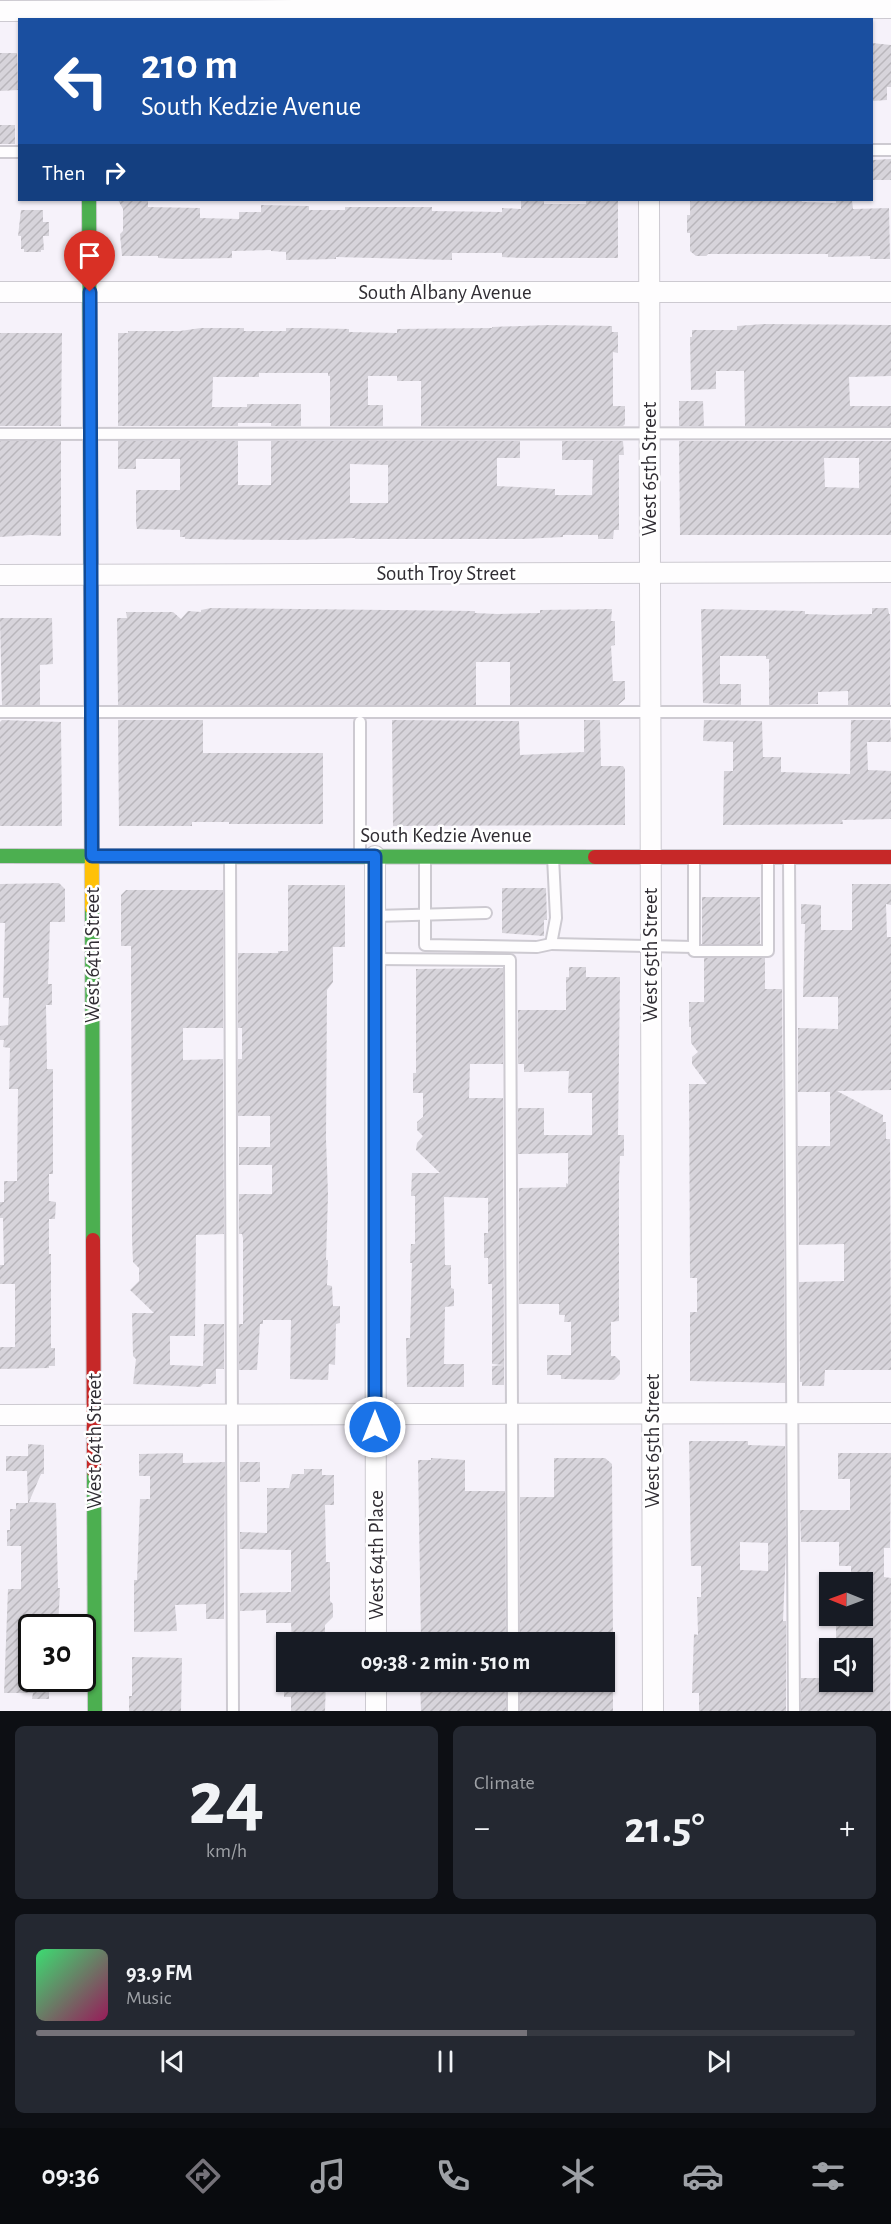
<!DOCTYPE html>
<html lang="en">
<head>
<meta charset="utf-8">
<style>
  body { margin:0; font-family:"Alegreya Sans",sans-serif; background:#242831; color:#f1f3f6; height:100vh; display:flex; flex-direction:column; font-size:22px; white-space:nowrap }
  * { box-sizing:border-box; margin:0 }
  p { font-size:20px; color:#9ea1a6 }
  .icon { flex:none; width:33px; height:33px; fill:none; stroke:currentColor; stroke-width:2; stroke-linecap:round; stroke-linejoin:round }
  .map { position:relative; height:1711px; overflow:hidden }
  .panel { display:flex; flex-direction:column; gap:15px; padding:15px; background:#0d0f14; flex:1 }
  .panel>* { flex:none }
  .banner { position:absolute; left:18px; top:18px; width:855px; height:183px; border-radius:0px; box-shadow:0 2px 4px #0004; background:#1a4fa0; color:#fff; overflow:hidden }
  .needle { width:39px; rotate:271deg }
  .buttons { position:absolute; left:819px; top:1572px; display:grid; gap:12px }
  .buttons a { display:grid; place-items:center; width:54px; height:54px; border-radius:0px; background:#171b24; box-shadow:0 2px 4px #0004; font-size:30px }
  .speed { position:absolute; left:18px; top:1614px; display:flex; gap:12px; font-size:30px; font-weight:700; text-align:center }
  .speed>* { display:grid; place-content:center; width:78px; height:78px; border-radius:50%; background:#171b24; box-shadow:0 2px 4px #0004; line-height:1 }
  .speed .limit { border:3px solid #111; border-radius:9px; background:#fff; color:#111 }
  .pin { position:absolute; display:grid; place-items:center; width:51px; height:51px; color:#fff; margin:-62px -26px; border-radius:50% 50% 50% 0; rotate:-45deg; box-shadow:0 0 6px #0007 }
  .pin .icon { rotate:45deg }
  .me { position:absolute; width:66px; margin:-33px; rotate:0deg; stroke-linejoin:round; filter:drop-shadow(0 0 4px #0008) }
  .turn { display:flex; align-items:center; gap:21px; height:126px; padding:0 24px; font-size:27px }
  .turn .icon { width:78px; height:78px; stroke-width:2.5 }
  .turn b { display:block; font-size:42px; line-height:51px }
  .then { display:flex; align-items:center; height:57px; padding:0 24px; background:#0003; gap:12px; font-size:22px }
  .big { font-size:45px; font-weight:700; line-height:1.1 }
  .panel .widget { flex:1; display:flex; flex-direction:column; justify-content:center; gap:9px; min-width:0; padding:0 21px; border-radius:9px; background:#242831 }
  .panel .dial { align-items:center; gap:0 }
  .dial b { font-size:78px; line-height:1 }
  .song { display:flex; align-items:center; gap:18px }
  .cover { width:72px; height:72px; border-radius:9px; background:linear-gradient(135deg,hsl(140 70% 55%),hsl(330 70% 35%)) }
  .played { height:6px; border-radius:3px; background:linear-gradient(90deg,#757279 60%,#363941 60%) }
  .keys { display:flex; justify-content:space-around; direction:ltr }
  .heat { display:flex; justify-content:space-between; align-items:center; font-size:33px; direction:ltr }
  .panel .tiles { flex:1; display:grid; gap:15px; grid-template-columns:1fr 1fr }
  .widget:last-child { grid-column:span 2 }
  .trip { position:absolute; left:276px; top:1632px; width:339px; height:60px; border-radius:0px; background:#171b24; box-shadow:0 2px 4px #0004; font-weight:700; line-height:60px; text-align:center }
  .tabs { display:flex; height:96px; justify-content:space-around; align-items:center; background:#090b0e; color:#9ea1a6 }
  .tabs .icon { width:42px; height:42px }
  .tabs .on { color:#757279 }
  .tabs b { font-size:27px; color:#f1f3f6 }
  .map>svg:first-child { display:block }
  .building { fill:url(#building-hatch); fill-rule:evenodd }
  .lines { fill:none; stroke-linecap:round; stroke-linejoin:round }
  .lane-casing { stroke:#cdcad1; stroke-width:14 }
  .street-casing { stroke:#cdcad1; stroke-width:22 }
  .fast-casing { stroke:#cdcad1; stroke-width:16 }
  .slow-casing { stroke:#cdcad1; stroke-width:16 }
  .jam-casing { stroke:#cdcad1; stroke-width:16 }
  .lane { stroke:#fefdfe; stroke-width:10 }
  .street { stroke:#fefdfe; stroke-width:20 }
  .fast { stroke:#4caf50; stroke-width:14 }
  .slow { stroke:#ffc107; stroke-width:14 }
  .jam { stroke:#c62828; stroke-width:14 }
  .route-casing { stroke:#114b97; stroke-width:15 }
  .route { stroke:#1a73e8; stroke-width:10 }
  .labels { text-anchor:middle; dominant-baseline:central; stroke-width:5; stroke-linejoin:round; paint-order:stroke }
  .street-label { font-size:21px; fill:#302d33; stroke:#fff }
</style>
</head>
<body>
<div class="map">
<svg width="891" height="1711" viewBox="0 0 891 1711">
  <defs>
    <pattern id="building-hatch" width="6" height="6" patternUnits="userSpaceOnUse" patternTransform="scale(1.5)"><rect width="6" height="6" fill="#d7d4db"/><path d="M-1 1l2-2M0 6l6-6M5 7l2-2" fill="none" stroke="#b9b6bc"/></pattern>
  </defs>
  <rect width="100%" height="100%" fill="#f6f2fa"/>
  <!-- building -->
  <g class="building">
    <path d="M872,43L891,45V87H887V100L872,101Z"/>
    <path d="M0,53H17L18,90L0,91Z"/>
    <rect x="0" y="125" width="15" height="19"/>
    <path d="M891,159V180H872V160Z"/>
    <path d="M118,200H148V207L200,208V218L239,219V212H261V205L309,206V210H345V207H432V211L502,212V208L521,209V200H544V204H586V200H618V258H521L502,257V253H452V260L336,257V259L286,260V252L271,251V250L232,251V258L181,259L158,258V256H122L120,234L123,231V209Z"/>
    <path d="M690,200H801L802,202L836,203V200H852L853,209L889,208L890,259H870V256L828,257V254H708L706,256H696L690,251V233H687V215H690Z"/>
    <path d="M21,210H43V222H49V236H43L44,250H41V252H24V249H21V236H18Z"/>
    <path d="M765,324L891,325V376L849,377L850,406H891V426H745L744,371H716V389L691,390L690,337H692V330H737V326Z"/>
    <path d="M548,325L612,326V332H618V353L613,352V406H625V424L623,426H421V381H397V376H368V405H383V426H330V376H328V373H259V377H213L212,407H247V404H301V426H271V423H238V426H118V333H128V331H180L201,328H244V331H286V328H306L349,329V332L397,333V329L492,328V327Z"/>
    <path d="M0,333H62L61,426H0Z"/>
    <path d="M679,401H703L704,426H679Z"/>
    <path d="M0,441H61V536L31,535L0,537Z"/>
    <path d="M118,441H238V485H271V441H520V458H497V486L555,489V495H592L593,460H562V441H623L624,455H619V530H614L613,539H598V535H563V537L524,539H355V538L293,540L185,539V537H180V530L137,529L136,523V490H180V459H136V469H118ZM350,464L388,465V503H350Z"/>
    <path d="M679,441H891V535H680ZM824,458H859V488L825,487Z"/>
    <path d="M211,608L475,611V613L497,614L540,613V610L612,609L611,621H615V645L611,646L613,681H625V699L618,705H510V662H476V705H118L117,618H127L126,612H173L181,619L188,611L201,612V610Z"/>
    <path d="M872,608H888L889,614H890V705H848V691L818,692V704L769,705V659H766V656H720V684H741V705L703,703L701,609L805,611V614L834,615L872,614Z"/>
    <path d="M0,618H52L53,664L40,665V705H2Z"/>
    <path d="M2,720L61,722L62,826H0V722Z"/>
    <path d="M118,720H203V753H323V824H229V822H192V826H119Z"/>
    <path d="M392,720L519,721L520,755L584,752V720H600L601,766H623L625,769V825L393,826Z"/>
    <path d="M704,720L762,721L763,757H781V772L850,774L851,720H890L891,742H867L868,770L891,771V819L842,820L843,824L723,825L724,771H733V742L703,741Z"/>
    <path d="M59,883L65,889V922H50L48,984H52V1005H46L47,1069H53V1174H49V1201L56,1202L55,1219H49V1254H51V1348H55V1366H49V1368L0,1369V1347H15V1284H0V1265H4L3,1218H0V1202H4V1181H17L18,1089H9L10,1048L3,1047L4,1040H0V1026L8,1025L9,998H3L5,923H0V884Z"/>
    <path d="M852,884H891V905L886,904L887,937H891V1090L837,1091L883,1115V1122H886V1139H890L891,1370H825L824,1386H802V1382H800L799,1282L844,1281V1244L799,1245L798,1146H830V1092H798V1028L838,1029V997H803L805,924H801V904L821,905V930H852Z"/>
    <path d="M288,885H345V947H333V982L327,990L326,1139L328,1195L326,1260H328L327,1285L332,1286L333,1306H340V1323L336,1324L335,1365L329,1364L328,1380L290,1379L291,1320H263V1324H260L257,1370H239V1324H243V1238L242,1234H239V1194H272V1165H239V1147H270V1116H238V1059H242V1028H238V953H278V951H288Z"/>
    <path d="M502,888H546L547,920H544V936L502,933Z"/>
    <path d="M126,890H223V1028H183V1060L223,1059L224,1234L196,1235L195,1336H170V1365L203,1366L204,1324H224V1369H216V1384H203L200,1387L133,1384L136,1359L133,1356L132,1313H154L130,1290L139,1281V1268L133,1262L132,1239L131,946H121V895Z"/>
    <rect x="702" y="897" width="58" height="47"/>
    <path d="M704,958H765V989H782L785,1383L690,1381V1312H697V1278H690L689,1084H707L692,1064V1057L698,1052L691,1043V1027H689V1002H704Z"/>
    <path d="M569,967H586V977H620L618,1135H624V1156H620L619,1178V1321L611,1322V1356H615L620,1361V1374L614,1380L561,1379V1375H547V1355H571V1322H564L565,1315H559V1304H519V1188L566,1187V1183L568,1184V1153L518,1154V1108H544V1135H592V1093H568L569,1071L524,1072V1064H518V1010H566V977H569Z"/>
    <path d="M503,968V1064H470L469,1098H503L504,1365L492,1364V1284H488V1258H484V1233H488V1198L444,1197L445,1265H451V1288L454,1289V1306L445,1307L444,1364H464V1387H407L406,1338H410L412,1263H410L411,1244H415V1196H411L412,1173H440L416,1150L417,1143L423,1136L417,1130V1122L423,1117V1093H413V1073H416V969Z"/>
    <path d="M504,1365V1385H492V1366Z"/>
    <path d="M689,1441H748V1445L785,1446L786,1548L783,1621H786V1711H699V1693H692L694,1634L698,1635L697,1597H701V1566H691ZM740,1542L768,1543V1571L740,1570Z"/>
    <path d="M28,1444L44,1445V1474H41L29,1502L56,1503L58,1588H60L58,1628H32V1678H49V1699H32L33,1693H4L8,1589H21V1546H7V1530H10V1509H16V1503H28L27,1471H6V1456H28Z"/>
    <path d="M183,1453V1463L225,1462L224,1619H206V1604L175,1605L177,1631L134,1632V1580H137L140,1499H150V1476H139V1454Z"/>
    <path d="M838,1453H891L890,1548H884V1577L891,1578L890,1711H801V1678H830V1682H862V1648H847V1638H836V1619H846V1616H862V1582H851V1566H839V1542H801L800,1510H850V1479H838Z"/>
    <path d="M431,1458L465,1460V1491H505L506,1642H421L418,1460H431Z"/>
    <path d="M554,1458H605L612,1464L613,1642H520V1497H554Z"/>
    <rect x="240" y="1462" width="20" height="20"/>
    <path d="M304,1469H322V1475H334V1505H325L326,1562H330V1601L333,1604V1617L325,1625V1642H292L291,1623H266V1610L240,1611V1593L291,1592V1550L240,1549V1532L267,1533V1488H289L292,1474H304Z"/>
    <path d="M132,1657L182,1658L181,1711H129V1696H132Z"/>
    <path d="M284,1682H326L325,1711H291V1697H284Z"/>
    <path d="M420,1682H471V1687L506,1686V1711H421Z"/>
    <path d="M526,1682H613V1711H520V1686H526Z"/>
  </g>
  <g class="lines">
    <!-- lane casing -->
    <g class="lane-casing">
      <g id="lane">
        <path d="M872,150H891"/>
        <path d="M0,152H20"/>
        <path d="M0,434L891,433"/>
        <path d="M0,712H891"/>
        <path d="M360,722V856"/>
        <path d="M230,856L233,1711"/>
        <path d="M425,857V945L537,947L551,944L556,918L553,857"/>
        <path d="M694,857V951H768V857"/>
        <path d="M789,857L794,1711"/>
        <path d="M375,916L486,913"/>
        <path d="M551,944L694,947"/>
        <path d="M376,959L510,960L513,1642"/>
        <path d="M513,1682V1711"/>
      </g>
    </g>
    <!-- street casing -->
    <g class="street-casing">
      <g id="street">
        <path d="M0,11L891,8"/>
        <path d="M649,200L653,1711"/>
        <path d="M0,292H891"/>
        <path d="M0,575L891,572"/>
        <path d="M375,856L376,1642"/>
        <path d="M0,1415L891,1413"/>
        <path d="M376,1682V1711"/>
      </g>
    </g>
    <!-- fast casing -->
    <g class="fast-casing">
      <g id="fast">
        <path d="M89,200L91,596"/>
        <path d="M0,856L595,857"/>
        <path d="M92,908L93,1240"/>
        <path d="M94,1471L95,1711"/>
      </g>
    </g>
    <!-- slow casing -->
    <g class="slow-casing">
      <path id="slow" d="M91,596L92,908"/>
    </g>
    <!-- jam casing -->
    <g class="jam-casing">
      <g id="jam">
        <path d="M595,857H891"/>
        <path d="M93,1240L94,1471"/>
      </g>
    </g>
    <!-- lane -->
    <use href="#lane" class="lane"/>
    <!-- street -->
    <use href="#street" class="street"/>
    <!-- fast -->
    <use href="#fast" class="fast"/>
    <!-- slow -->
    <use href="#slow" class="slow"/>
    <!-- jam -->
    <use href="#jam" class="jam"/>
  </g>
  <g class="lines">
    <!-- route casing -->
    <g class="route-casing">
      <path id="route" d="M90,292L92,856H375V1427"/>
    </g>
    <!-- route -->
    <use href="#route" class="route"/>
  </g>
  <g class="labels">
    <!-- street labels -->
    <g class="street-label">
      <text x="445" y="292">South Albany Avenue</text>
      <text transform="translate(649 469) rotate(-90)">West 65th Street</text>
      <text x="446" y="573">South Troy Street</text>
      <text x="446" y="835">South Kedzie Avenue</text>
      <text transform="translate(92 955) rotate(-90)">West 64th Street</text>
      <text transform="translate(650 955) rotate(-90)">West 65th Street</text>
      <text transform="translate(94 1441) rotate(-90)">West 64th Street</text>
      <text transform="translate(652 1441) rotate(-90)">West 65th Street</text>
      <text transform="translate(376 1555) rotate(-90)">West 64th Place</text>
    </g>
  </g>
</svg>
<div class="buttons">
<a><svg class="needle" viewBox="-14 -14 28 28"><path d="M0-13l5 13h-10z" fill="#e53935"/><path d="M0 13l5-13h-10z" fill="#9ea1a6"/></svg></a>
<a><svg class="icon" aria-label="sound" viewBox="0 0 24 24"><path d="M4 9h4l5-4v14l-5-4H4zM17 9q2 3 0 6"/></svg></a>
</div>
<div class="speed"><div class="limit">30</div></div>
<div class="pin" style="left:90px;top:292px;background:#d93025"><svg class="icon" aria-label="arrive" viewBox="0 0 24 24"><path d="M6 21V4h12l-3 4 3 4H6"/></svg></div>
<svg class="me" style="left:375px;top:1427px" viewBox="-20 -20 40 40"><circle r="17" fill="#1a73e8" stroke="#fff" stroke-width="3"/><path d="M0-11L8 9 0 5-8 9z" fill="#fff"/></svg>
<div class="trip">09:38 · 2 min · 510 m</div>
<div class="banner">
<div class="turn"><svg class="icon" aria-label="left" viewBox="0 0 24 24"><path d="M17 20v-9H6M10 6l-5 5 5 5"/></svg><div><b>210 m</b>South Kedzie Avenue</div></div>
<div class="then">Then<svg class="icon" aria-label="right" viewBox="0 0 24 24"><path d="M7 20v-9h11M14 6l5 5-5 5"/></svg></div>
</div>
</div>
<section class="panel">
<div class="tiles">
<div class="widget dial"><b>24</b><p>km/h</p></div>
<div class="widget"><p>Climate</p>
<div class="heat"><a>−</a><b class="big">21.5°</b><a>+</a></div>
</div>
<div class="widget">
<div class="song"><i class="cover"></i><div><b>93.9 FM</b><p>Music</p></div></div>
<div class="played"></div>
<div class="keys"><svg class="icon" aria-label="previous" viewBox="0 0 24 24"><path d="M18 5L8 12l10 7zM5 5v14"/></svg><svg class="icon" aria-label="pause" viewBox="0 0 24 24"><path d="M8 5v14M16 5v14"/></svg><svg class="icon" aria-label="next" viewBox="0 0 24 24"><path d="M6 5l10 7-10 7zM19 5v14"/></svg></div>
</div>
</div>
</section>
<nav class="tabs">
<b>09:36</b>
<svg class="icon on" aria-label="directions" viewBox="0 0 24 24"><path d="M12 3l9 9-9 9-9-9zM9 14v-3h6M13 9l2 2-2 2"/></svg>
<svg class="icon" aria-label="music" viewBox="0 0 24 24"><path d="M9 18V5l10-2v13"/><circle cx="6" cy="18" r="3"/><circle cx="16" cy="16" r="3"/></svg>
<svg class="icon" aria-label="phone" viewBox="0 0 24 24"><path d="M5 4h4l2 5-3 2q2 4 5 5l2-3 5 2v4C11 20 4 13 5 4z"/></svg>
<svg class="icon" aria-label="climate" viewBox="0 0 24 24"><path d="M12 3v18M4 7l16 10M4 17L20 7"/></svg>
<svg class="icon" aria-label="car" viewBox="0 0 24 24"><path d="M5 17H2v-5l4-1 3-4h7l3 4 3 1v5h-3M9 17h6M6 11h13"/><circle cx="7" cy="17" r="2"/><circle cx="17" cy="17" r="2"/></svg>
<svg class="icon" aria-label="filters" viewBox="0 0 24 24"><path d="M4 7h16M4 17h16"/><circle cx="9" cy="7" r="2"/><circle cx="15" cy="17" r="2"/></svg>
</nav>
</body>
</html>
